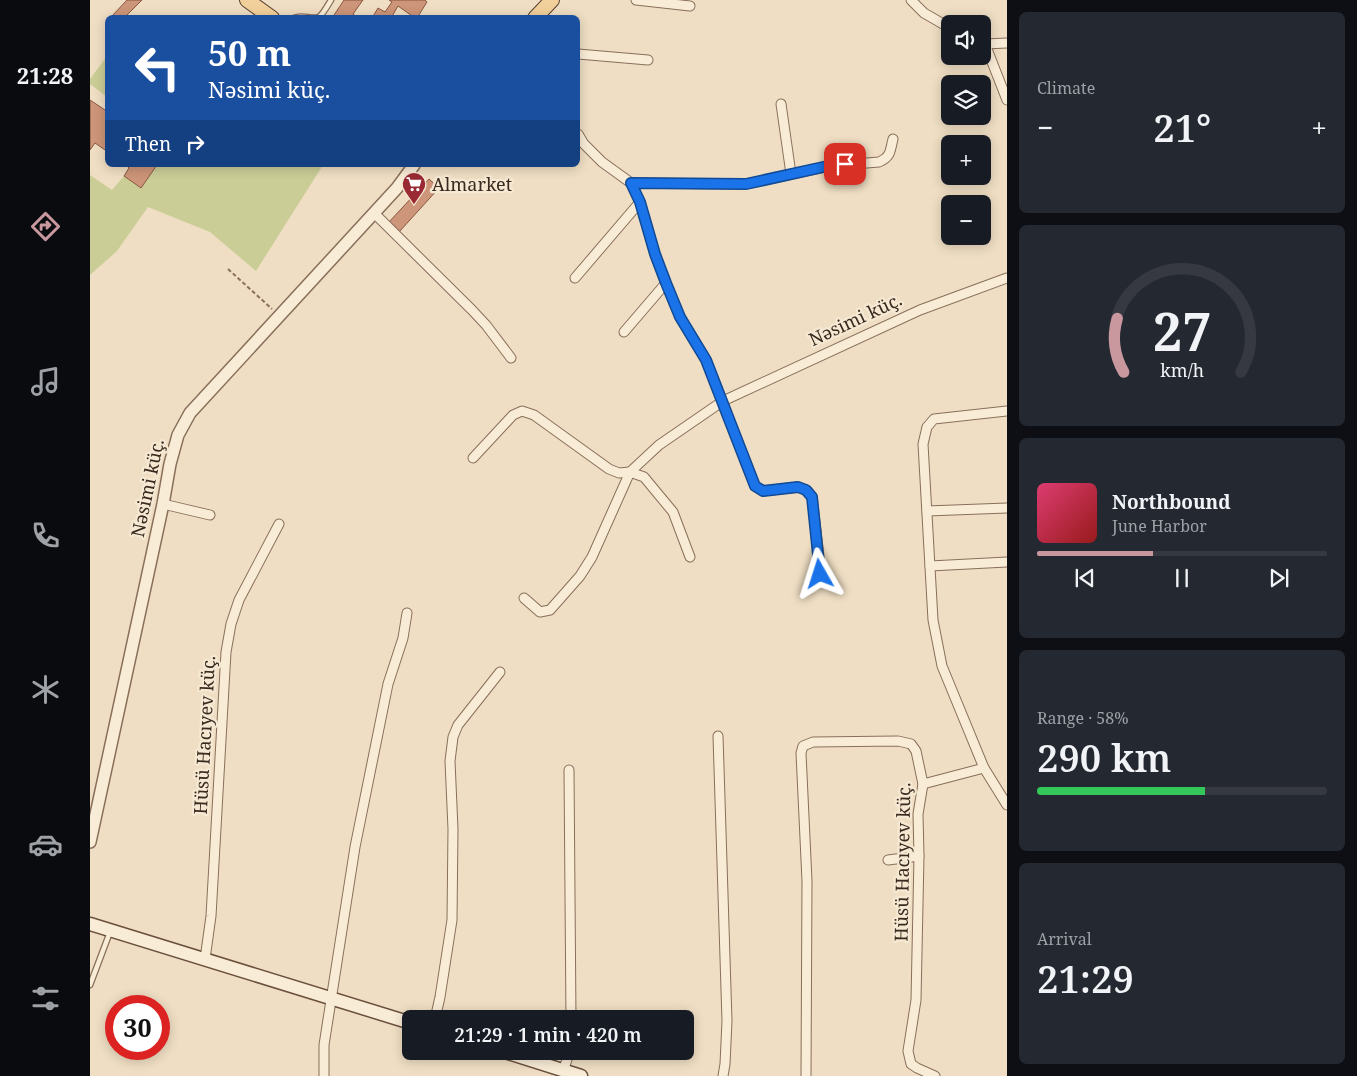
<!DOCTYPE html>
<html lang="en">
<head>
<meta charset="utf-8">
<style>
  body { margin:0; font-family:"Noto Serif",serif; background:#242831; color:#f1f3f6; height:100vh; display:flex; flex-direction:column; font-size:19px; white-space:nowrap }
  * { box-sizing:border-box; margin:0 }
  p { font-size:16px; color:#9ea1a6 }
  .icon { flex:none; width:28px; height:28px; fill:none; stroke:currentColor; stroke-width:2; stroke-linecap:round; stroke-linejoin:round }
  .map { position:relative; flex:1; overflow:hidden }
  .sheet { display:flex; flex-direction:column; gap:12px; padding:12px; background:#0d0f14; width:350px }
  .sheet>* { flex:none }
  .banner { position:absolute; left:15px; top:15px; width:475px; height:152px; border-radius:8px; box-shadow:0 2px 12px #0003; background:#1a4fa0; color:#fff; overflow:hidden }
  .tools { position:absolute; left:851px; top:15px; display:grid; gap:10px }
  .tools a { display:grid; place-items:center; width:50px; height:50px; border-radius:8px; background:#171b24; box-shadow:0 2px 12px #0003; font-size:25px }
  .speed { position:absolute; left:15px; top:995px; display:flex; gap:10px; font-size:25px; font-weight:700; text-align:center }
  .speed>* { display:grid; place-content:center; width:65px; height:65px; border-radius:50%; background:#171b24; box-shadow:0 2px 12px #0003; line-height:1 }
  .speed .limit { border:8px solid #d22; background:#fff; color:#111 }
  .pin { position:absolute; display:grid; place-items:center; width:42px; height:42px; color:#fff; margin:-21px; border-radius:10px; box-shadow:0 2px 8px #0006 }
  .me { position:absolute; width:55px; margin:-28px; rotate:354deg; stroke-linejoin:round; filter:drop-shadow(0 0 4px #0008) }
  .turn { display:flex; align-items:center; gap:18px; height:105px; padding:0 20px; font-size:22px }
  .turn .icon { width:65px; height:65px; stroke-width:2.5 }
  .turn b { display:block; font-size:35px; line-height:42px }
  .then { display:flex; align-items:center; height:48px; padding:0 20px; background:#0003; gap:10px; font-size:19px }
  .big { font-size:38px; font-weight:600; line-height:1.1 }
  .sheet .widget { flex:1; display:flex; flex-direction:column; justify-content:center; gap:8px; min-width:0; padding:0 18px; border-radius:8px; background:#242831 }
  .sheet .dial { align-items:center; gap:0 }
  .dial svg { height:130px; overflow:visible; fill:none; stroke:#363941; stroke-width:7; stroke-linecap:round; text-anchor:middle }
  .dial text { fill:#f1f3f6; stroke:none }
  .song { display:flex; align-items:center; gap:15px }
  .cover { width:60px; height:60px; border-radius:8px; background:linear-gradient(135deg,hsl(340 70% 55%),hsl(0 70% 35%)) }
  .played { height:5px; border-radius:2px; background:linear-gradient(90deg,#c9989e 40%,#363941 40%) }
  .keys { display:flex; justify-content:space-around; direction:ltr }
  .heat { display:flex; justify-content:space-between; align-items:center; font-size:28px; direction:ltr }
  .charge { height:8px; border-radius:4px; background:linear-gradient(90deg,#34c759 58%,#363941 0) }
  .trip { position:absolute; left:312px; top:1010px; width:292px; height:50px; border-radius:8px; background:#171b24; box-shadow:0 2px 12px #0003; font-weight:600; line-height:50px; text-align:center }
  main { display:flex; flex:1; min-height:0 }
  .tab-bar { display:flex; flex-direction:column; width:90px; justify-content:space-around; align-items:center; background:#090b0e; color:#9ea1a6 }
  .tab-bar .icon { width:35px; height:35px }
  .tab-bar .active { color:#c9989e }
  .tab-bar b { font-size:22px; color:#f1f3f6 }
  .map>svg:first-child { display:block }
  .green { fill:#cbcd97 }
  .building { fill:#cd9579; stroke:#89563f }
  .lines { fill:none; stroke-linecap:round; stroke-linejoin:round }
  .service-casing { stroke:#896f5a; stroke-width:7 }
  .minor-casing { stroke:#896f5a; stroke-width:11 }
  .tertiary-casing { stroke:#896f5a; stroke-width:14 }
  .secondary-casing { stroke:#6b503d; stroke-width:15 }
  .primary-casing { stroke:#573e2e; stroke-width:16 }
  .path { stroke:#896f5a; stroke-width:2; stroke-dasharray:4 2.5; stroke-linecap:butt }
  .service { stroke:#f9ecd7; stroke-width:4.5 }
  .minor { stroke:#f9ecd7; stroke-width:9 }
  .tertiary { stroke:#f9ecd7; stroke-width:11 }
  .secondary { stroke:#f9ecd7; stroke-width:12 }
  .primary { stroke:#f2d09b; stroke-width:14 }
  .route-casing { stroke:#114b97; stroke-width:12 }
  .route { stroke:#1a73e8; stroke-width:9 }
  .labels { text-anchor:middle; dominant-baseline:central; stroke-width:4.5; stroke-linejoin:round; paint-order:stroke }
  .poi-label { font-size:18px; fill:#39291e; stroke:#f6e9d3; text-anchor:start }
  .street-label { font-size:18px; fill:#39291e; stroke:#f6e9d3 }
</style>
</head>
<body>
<main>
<nav class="tab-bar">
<b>21:28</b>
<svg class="icon active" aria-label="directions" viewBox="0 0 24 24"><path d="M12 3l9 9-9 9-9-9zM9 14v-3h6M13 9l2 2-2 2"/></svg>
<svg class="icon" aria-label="music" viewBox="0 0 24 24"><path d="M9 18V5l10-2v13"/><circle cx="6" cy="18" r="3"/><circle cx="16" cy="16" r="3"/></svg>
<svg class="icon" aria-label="phone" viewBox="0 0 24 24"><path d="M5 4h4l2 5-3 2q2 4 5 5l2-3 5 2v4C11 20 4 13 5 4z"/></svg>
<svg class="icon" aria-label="climate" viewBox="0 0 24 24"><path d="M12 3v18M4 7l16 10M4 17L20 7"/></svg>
<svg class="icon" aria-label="car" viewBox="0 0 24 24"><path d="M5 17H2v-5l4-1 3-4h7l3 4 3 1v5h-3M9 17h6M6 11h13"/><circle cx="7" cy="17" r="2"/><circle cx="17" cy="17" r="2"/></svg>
<svg class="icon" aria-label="filters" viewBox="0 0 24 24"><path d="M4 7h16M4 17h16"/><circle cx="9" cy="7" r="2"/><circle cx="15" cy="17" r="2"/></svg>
</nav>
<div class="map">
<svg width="917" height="1076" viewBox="0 0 917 1076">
  <rect width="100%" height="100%" fill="#efdec3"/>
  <!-- green -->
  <g class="green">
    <path d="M17,56V97L0,84V79Z"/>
    <path d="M67,165H233L166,271L120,232L58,207L27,251L0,275V175L22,190L34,176L51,188Z"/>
  </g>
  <!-- building -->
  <g class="building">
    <path d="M37,0H52L34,18H22L21,17Z"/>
    <path d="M254,0H273L263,14L268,18H242Z"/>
    <path d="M299,0H335L337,2L327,18H325L308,6L301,18H282L288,8L295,12L302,2Z"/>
    <path d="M0,100L18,112V152L5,143L0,150Z"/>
    <path d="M36,165H67L51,188L34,176L39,168Z"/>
    <path d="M339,179L349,188L309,232L299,222Z"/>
  </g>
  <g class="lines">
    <!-- service casing -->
    <g class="service-casing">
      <g id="service">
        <path d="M204,18C212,14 222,20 229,17C233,14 238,5 241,0"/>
        <path d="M0,985L20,932"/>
      </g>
    </g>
    <!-- minor casing -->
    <g class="minor-casing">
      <g id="minor">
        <path d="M546,0L600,6"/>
        <path d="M821,0L834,13L860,28"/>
        <path d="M892,43L895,44L917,43"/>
        <path d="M895,44L917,100"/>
        <path d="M488,54L558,60"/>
        <path d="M691,104L701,174"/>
        <path d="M488,134L494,144L512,162L541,183L550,202L565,254L576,283L590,317L616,360L665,486L673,491L708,487L716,490L722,497L731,573"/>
        <path d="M541,183L656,184L739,166L789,162C801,157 800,151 803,139"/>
        <path d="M284,213L382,310L396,325L421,358"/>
        <path d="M485,278L550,202"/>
        <path d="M534,332L576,283"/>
        <path d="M917,411L844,419L837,427L833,444L843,620L852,666L894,768L917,805"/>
        <path d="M383,458L423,415L432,411L444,415L519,469L529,473L540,472L554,477L583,512L600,557"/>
        <path d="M73,504L120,515"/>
        <path d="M837,511L917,508"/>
        <path d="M840,566L917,562"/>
        <path d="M434,598L450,612L460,610L490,576L502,557L540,472L569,445L633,401L830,310L917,278"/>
        <path d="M628,736L637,1021L635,1064L633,1076"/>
        <path d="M479,770L481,1019"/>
        <path d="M833,784L894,768"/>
        <path d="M798,860L829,856"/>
        <path d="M115,959L121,916L136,652L141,624L149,600L189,524"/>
        <path d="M345,1019L350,997L362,920L363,829L360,761L363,737L368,725L410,672"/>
        <path d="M473,1071L480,1051"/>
        <path d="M234,1076V1045L265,847L298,684L313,638L317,613"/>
        <path d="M716,1076L717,881L711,753L713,746L723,742L808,741L821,744L826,751L833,784L828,814L829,856L826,1000L818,1051L821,1064L827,1068L845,1076"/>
      </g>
    </g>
    <!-- tertiary casing -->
    <g class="tertiary-casing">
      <path id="tertiary" d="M0,842L73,504L80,464L88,435L100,413L307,188L324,165"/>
    </g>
    <!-- secondary casing -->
    <g class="secondary-casing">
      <g id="secondary">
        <path d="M0,924L321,1023"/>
        <path d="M412,1051L491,1076"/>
      </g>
    </g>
    <!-- primary casing -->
    <g class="primary-casing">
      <g id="primary">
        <path d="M157,0L182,18"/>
        <path d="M445,18L462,0"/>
      </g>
    </g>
    <!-- path -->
    <path class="path" d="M138,269L182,309"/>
    <!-- service -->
    <use href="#service" class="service"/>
    <!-- minor -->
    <use href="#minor" class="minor"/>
    <!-- tertiary -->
    <use href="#tertiary" class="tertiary"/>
    <!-- secondary -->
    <use href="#secondary" class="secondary"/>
    <!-- primary -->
    <use href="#primary" class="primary"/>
  </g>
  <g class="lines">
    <!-- route casing -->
    <g class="route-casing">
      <path id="route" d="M730,574L722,497L716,490L708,487L673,491L665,486L616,360L590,317L576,283L565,254L550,202L541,183L656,184L738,166L755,164"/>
    </g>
    <!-- route -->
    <use href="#route" class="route"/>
  </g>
  <!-- icons -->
  <defs>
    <g id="supermarket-pin" transform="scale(1.25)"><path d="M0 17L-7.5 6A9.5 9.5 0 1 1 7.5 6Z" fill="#992933" stroke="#f6e9d3"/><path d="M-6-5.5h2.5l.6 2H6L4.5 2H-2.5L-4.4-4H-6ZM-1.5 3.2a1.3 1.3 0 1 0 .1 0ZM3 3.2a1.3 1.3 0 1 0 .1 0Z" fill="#fff"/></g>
  </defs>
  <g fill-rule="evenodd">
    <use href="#supermarket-pin" x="324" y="184"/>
  </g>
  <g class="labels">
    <!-- poi labels -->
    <g class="poi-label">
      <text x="342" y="184">Almarket</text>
    </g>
    <!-- street labels -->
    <g class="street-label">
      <text transform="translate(765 319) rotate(-25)">Nəsimi küç.</text>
      <text transform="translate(57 488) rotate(-78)">Nəsimi küç.</text>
      <text transform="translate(114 735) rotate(-87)">Hüsü Hacıyev küç.</text>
      <text transform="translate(812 862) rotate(-89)">Hüsü Hacıyev küç.</text>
    </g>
  </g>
</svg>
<div class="tools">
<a><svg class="icon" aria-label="sound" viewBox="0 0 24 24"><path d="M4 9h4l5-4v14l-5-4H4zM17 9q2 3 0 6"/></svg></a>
<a><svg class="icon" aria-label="layers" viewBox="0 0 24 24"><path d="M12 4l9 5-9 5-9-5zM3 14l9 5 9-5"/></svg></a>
<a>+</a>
<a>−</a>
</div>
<div class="speed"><div class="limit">30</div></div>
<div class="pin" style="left:755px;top:164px;background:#d93025"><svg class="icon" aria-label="arrive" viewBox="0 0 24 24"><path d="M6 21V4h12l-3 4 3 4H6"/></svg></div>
<svg class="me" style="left:730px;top:574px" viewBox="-20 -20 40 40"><path d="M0-17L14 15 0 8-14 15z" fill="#1a73e8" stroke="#fff" stroke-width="4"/></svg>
<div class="trip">21:29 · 1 min · 420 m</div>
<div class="banner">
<div class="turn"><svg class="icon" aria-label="left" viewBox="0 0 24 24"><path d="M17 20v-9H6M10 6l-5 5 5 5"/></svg><div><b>50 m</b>Nəsimi küç.</div></div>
<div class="then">Then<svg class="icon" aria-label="right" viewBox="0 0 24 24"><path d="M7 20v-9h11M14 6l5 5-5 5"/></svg></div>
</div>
</div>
<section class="sheet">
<div class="widget"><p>Climate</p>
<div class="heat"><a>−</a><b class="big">21°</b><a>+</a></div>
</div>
<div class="widget dial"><svg viewBox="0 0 100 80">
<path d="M14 69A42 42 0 1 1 86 69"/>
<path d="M14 69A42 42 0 0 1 10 36" stroke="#c9989e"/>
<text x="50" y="56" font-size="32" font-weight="700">27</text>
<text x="50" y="72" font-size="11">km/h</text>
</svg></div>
<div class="widget">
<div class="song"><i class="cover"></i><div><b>Northbound</b><p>June Harbor</p></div></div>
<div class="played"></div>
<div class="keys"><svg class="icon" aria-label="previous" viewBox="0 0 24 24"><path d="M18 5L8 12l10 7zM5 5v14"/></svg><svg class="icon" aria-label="pause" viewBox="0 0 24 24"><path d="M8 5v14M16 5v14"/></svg><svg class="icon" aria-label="next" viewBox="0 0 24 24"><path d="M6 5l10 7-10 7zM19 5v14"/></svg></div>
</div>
<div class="widget"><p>Range · 58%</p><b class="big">290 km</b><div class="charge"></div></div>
<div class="widget"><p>Arrival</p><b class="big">21:29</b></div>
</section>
</main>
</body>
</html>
